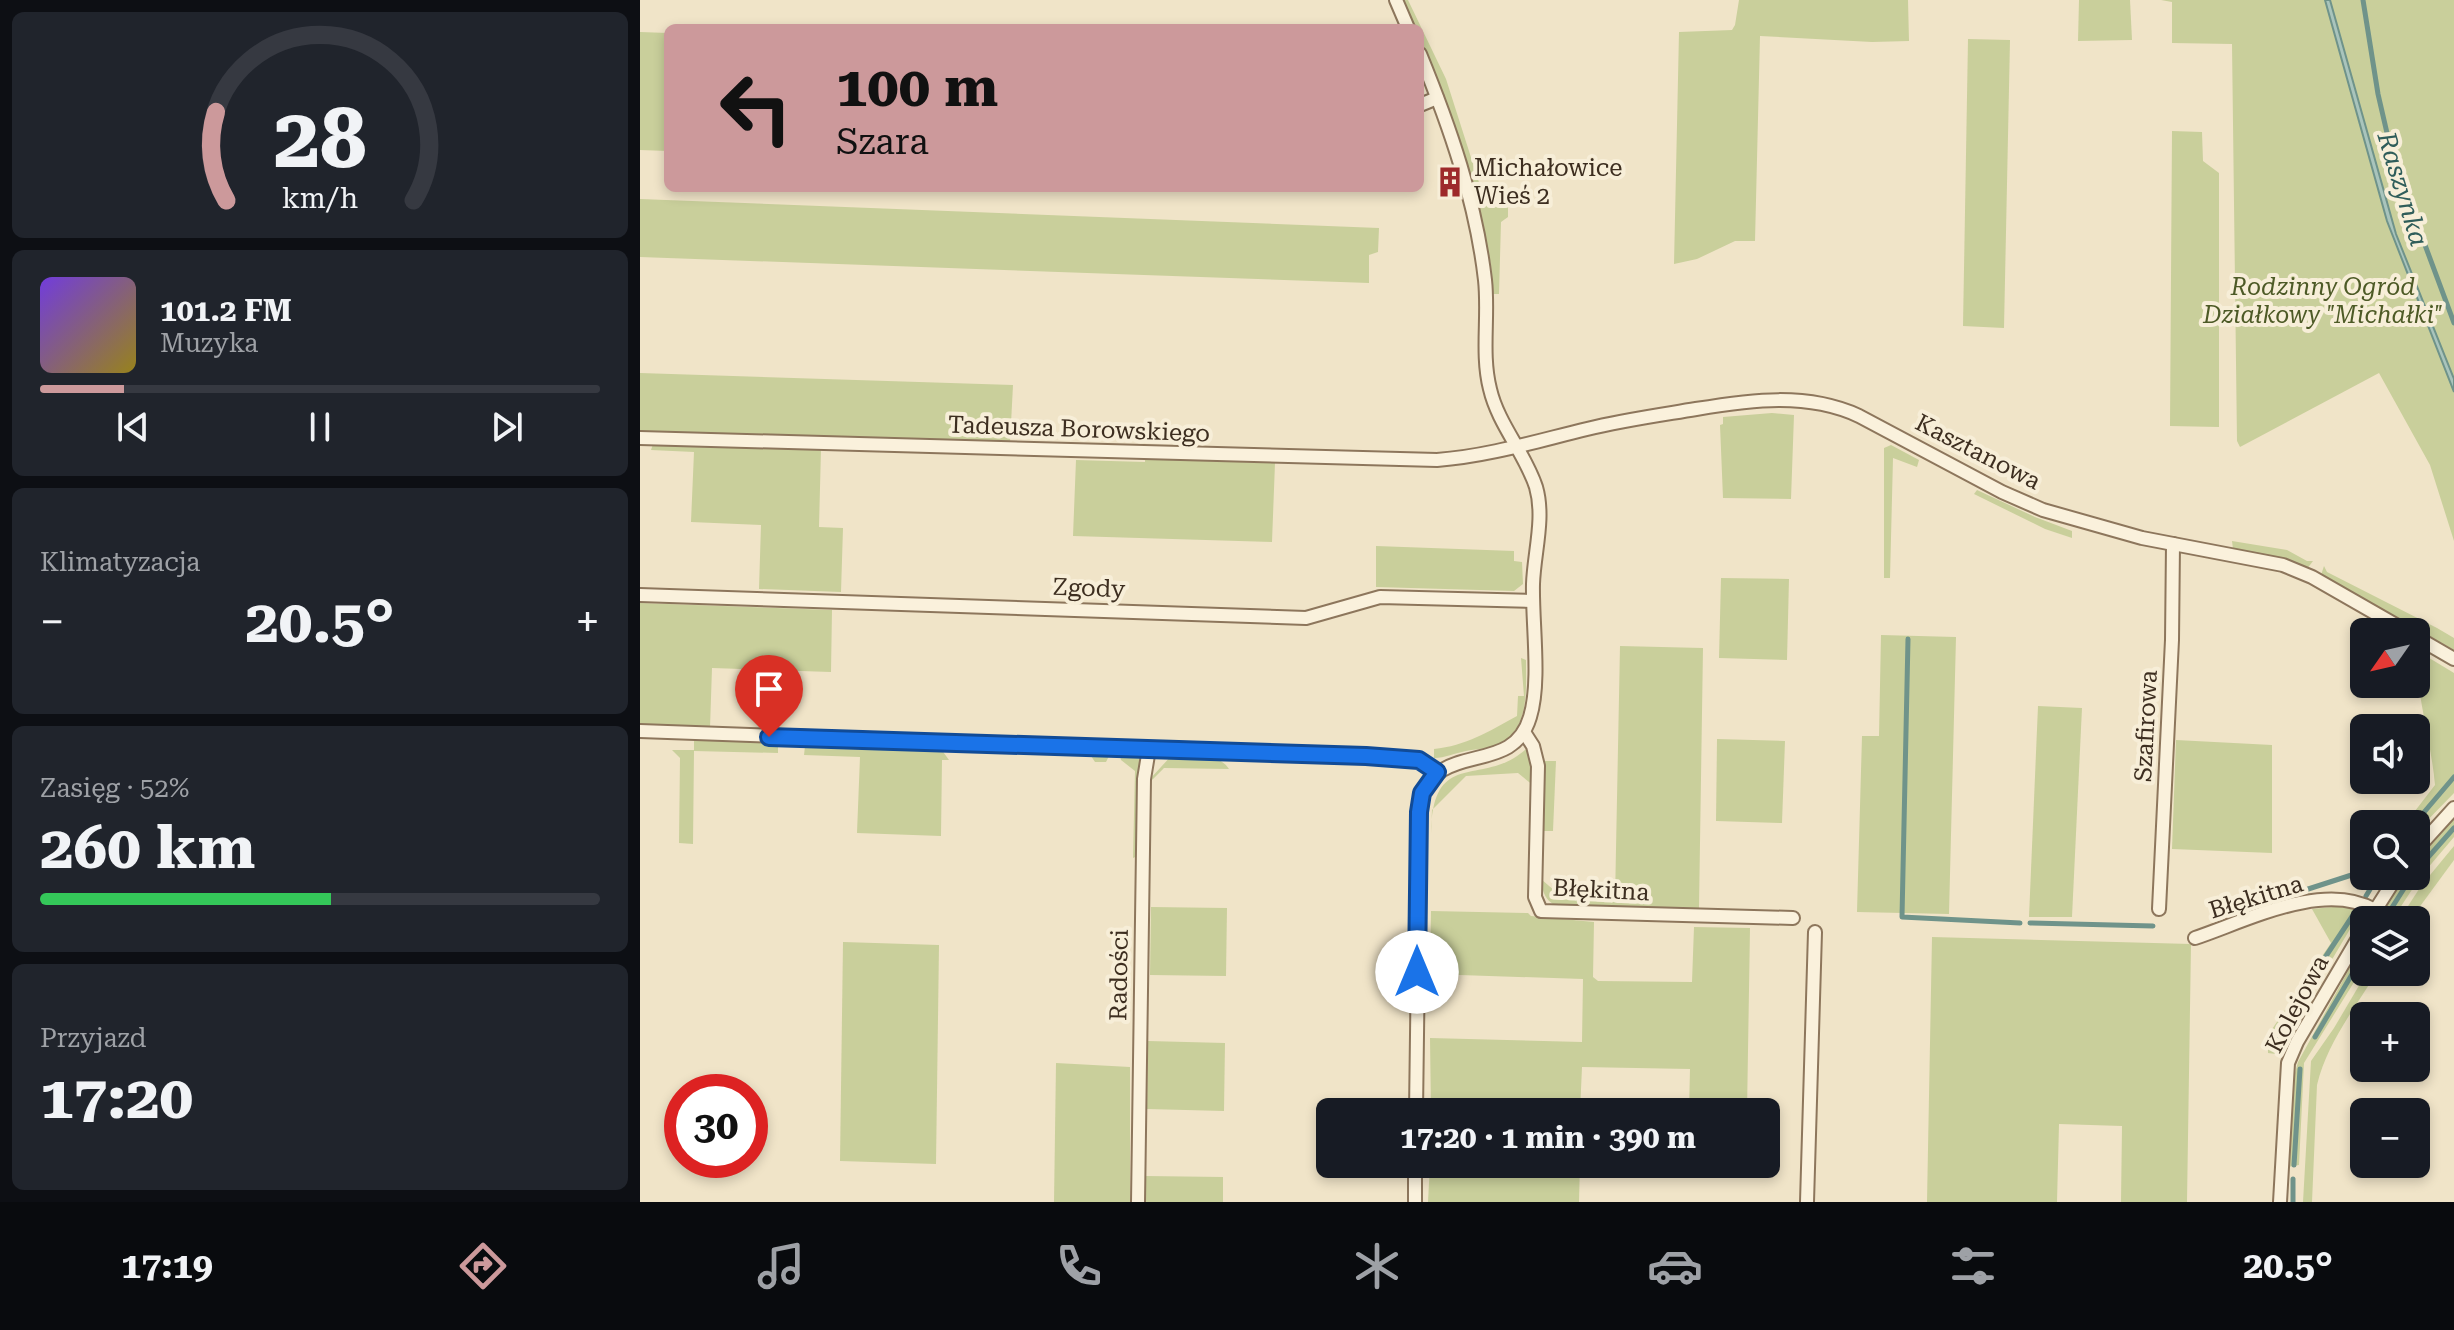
<!DOCTYPE html>
<html lang="pl">
<head>
<meta charset="utf-8">
<style>
  body { margin:0; font-family:"Roboto Serif",serif; background:#20242c; color:#f1f3f6; height:100vh; display:flex; flex-direction:column; font-size:30px; white-space:nowrap }
  * { box-sizing:border-box; margin:0 }
  p { font-size:26px; color:#9ea1a6 }
  .icon { flex:none; width:44px; height:44px; fill:none; stroke:currentColor; stroke-width:2; stroke-linecap:round; stroke-linejoin:round }
  .map { position:relative; flex:1; overflow:hidden }
  .details { display:flex; flex-direction:column; gap:12px; padding:12px; background:#0d0f14; width:640px }
  .details>* { flex:none }
  .guide { position:absolute; left:24px; top:24px; width:760px; height:168px; border-radius:12px; box-shadow:0 4px 12px #0003; background:#cc999b; color:#111; overflow:hidden }
  .needle { width:52px; rotate:236deg }
  .tools { position:absolute; left:1710px; top:618px; display:grid; gap:16px }
  .tools a { display:grid; place-items:center; width:80px; height:80px; border-radius:12px; background:#171b24; box-shadow:0 4px 12px #0003; font-size:40px }
  .speed { position:absolute; left:24px; top:1074px; display:flex; gap:16px; font-size:40px; font-weight:700; text-align:center }
  .speed>* { display:grid; place-content:center; width:104px; height:104px; border-radius:50%; background:#171b24; box-shadow:0 4px 12px #0003; line-height:1 }
  .speed .limit { border:12px solid #d22; background:#fff; color:#111 }
  .pin { position:absolute; display:grid; place-items:center; width:68px; height:68px; color:#fff; margin:-82px -34px; border-radius:50% 50% 50% 0; rotate:-45deg; box-shadow:0 0 8px #0007 }
  .pin .icon { rotate:45deg }
  .me { position:absolute; width:88px; margin:-44px; rotate:0deg; stroke-linejoin:round; filter:drop-shadow(0 0 6px #0008) }
  .turn { display:flex; align-items:center; gap:28px; height:168px; padding:0 40px; font-size:36px }
  .turn .icon { width:104px; height:104px; stroke-width:2.5 }
  .turn b { display:block; font-size:56px; line-height:68px }
  .big { font-size:60px; font-weight:700; line-height:1.1 }
  .details .card { flex:1; display:flex; flex-direction:column; justify-content:center; gap:12px; min-width:0; padding:0 28px; border-radius:12px; background:#20242c }
  .details .dial { align-items:center; gap:0 }
  .dial svg { height:208px; overflow:visible; fill:none; stroke:#363941; stroke-width:7; stroke-linecap:round; text-anchor:middle }
  .dial text { fill:#f1f3f6; stroke:none }
  .song { display:flex; align-items:center; gap:24px }
  .cover { width:96px; height:96px; border-radius:12px; background:linear-gradient(135deg,hsl(260 70% 55%),hsl(50 70% 35%)) }
  .played { height:8px; border-radius:4px; background:linear-gradient(90deg,#cc999b 15%,#363941 15%) }
  .keys { display:flex; justify-content:space-around; direction:ltr }
  .heat { display:flex; justify-content:space-between; align-items:center; font-size:44px; direction:ltr }
  .charge { height:12px; border-radius:6px; background:linear-gradient(90deg,#34c759 52%,#363941 0) }
  .trip { position:absolute; left:676px; top:1098px; width:464px; height:80px; border-radius:12px; background:#171b24; box-shadow:0 4px 12px #0003; font-weight:700; line-height:80px; text-align:center }
  .dock { display:flex; height:128px; justify-content:space-around; align-items:center; background:#090b0e; color:#9ea1a6 }
  .dock .icon { width:56px; height:56px }
  .dock .current { color:#cc999b }
  .dock b { font-size:36px; color:#f1f3f6 }
  main { display:flex; flex:1; min-height:0 }
  .map>svg:first-child { display:block }
  .green { fill:#c9cf9b }
  .water { fill:#a9c4bc; stroke:#6f938a; stroke-width:2 }
  .lines { fill:none; stroke-linecap:round; stroke-linejoin:round }
  .stream { stroke:#6f938a; stroke-width:5 }
  .minor-casing { stroke:#8d765c; stroke-width:16 }
  .minor { stroke:#faf1dc; stroke-width:12 }
  .route-casing { stroke:#114b97; stroke-width:20 }
  .route { stroke:#1a73e8; stroke-width:14 }
  .labels { text-anchor:middle; dominant-baseline:central; stroke-width:8; stroke-linejoin:round; paint-order:stroke }
  .poi-label { font-size:24px; fill:#3d2e20; stroke:#f7eed8; text-anchor:start }
  .park-label { font-size:24px; font-style:italic; fill:#4d5a26; stroke:#f7eed8 }
  .street-label { font-size:24px; fill:#3d2e20; stroke:#f7eed8 }
  .water-label { font-size:26px; font-style:italic; fill:#2f5d5a; stroke:#f7eed8 }
</style>
</head>
<body>
<main>
<section class="details">
<div class="card dial"><svg viewBox="0 0 100 80">
<path d="M14 69A42 42 0 1 1 86 69"/>
<path d="M14 69A42 42 0 0 1 10 35" stroke="#cc999b"/>
<text x="50" y="56" font-size="32" font-weight="700">28</text>
<text x="50" y="72" font-size="11">km/h</text>
</svg></div>
<div class="card">
<div class="song"><i class="cover"></i><div><b>101.2 FM</b><p>Muzyka</p></div></div>
<div class="played"></div>
<div class="keys"><svg class="icon" aria-label="previous" viewBox="0 0 24 24"><path d="M18 5L8 12l10 7zM5 5v14"/></svg><svg class="icon" aria-label="pause" viewBox="0 0 24 24"><path d="M8 5v14M16 5v14"/></svg><svg class="icon" aria-label="next" viewBox="0 0 24 24"><path d="M6 5l10 7-10 7zM19 5v14"/></svg></div>
</div>
<div class="card"><p>Klimatyzacja</p>
<div class="heat"><a>−</a><b class="big">20.5°</b><a>+</a></div>
</div>
<div class="card"><p>Zasięg · 52%</p><b class="big">260 km</b><div class="charge"></div></div>
<div class="card"><p>Przyjazd</p><b class="big">17:20</b></div>
</section>
<div class="map">
<svg width="1814" height="1202" viewBox="0 0 1814 1202">
  <rect width="100%" height="100%" fill="#f0e4c8"/>
  <!-- green -->
  <g class="green">
    <path d="M763,0H768L806,79L843,195L868,194V217L861,222L859,294H853L851,265L833,182L811,115L780,39V28H775Z"/>
    <path d="M1099,0H1268L1269,41L1232,42L1120,36L1115,241H1095L1057,259L1034,264L1039,32L1092,30L1095,25Z"/>
    <path d="M1439,0H1490L1492,40L1438,41Z"/>
    <path d="M1521,0H1685L1747,221L1814,392V541L1790,465L1739,373L1600,447L1597,441L1592,44L1532,43V2Z"/>
    <path d="M1690,0H1814V379L1756,234Z"/>
    <path d="M0,32L28,33V151L0,150Z"/>
    <path d="M1328,39L1370,40L1364,328L1323,326Z"/>
    <path d="M1532,131L1562,132L1563,161L1579,173V427L1530,426Z"/>
    <path d="M0,199L739,228L738,252L729,255V283L0,257Z"/>
    <path d="M0,373L373,385L370,443L0,431Z"/>
    <path d="M1132,413L1154,415L1151,499L1083,498L1080,425L1083,424V417Z"/>
    <path d="M13,444L181,449L179,527L203,528L201,592L119,589L121,525L51,522L54,452L11,450Z"/>
    <path d="M1251,445L1279,460L1277,467L1253,458L1250,578H1244V448Z"/>
    <path d="M505,459L635,463L632,542L433,536L436,460L505,462Z"/>
    <path d="M1337,490L1395,517L1432,531V538L1405,529L1334,494Z"/>
    <path d="M1592,541L1647,550L1667,561H1673L1667,569L1645,559L1593,549Z"/>
    <path d="M736,546L874,551V561L882,562L883,584L874,591L736,587Z"/>
    <path d="M1684,566L1687,572L1797,628L1814,638V650L1681,575Z"/>
    <path d="M1081,578L1149,579L1147,660L1079,658Z"/>
    <path d="M0,603L192,610L191,672L72,668L70,728L128,730V732L0,727Z"/>
    <path d="M1241,635L1316,637L1309,914L1217,912L1222,736H1239Z"/>
    <path d="M980,646L1063,648L1059,908L1040,913L918,907C905,900 903,894 901,879L923,898L975,900Z"/>
    <path d="M1776,650L1814,673V793L1776,832V824H1765L1795,785C1791,740 1776,694 1776,650Z"/>
    <path d="M881,658L886,660C886,689 890,731 857,745C847,749 836,749 826,751C815,753 805,758 794,758V749C825,746 850,731 877,716L878,696H884Z"/>
    <path d="M1398,706L1442,708L1432,917H1389Z"/>
    <path d="M54,738L128,742L138,745V753L54,751L53,844L39,843L40,758L32,750H54Z"/>
    <path d="M1077,739L1145,741L1142,823L1076,821Z"/>
    <path d="M1536,740L1632,745V853L1532,849Z"/>
    <path d="M165,746L301,749L309,760H302L301,836L217,833L220,757L164,755Z"/>
    <path d="M888,747L894,786L878,773L826,776L792,810L791,833C793,745 844,790 888,747Z"/>
    <path d="M374,749L500,754V855L493,858L495,771L481,760L480,756H469L466,762H455L451,756H442L440,753L374,752Z"/>
    <path d="M532,755C550,755 578,752 589,769L524,768L512,780L510,779Z"/>
    <path d="M902,761H916L913,831H902Z"/>
    <path d="M1814,819V837L1781,876L1752,920H1737L1766,876H1776V862Z"/>
    <path d="M1814,846V860L1770,920H1759L1781,886Z"/>
    <path d="M1703,906L1714,908L1713,911L1719,914L1636,1054L1628,1053V1035L1691,943L1672,909Z"/>
    <path d="M511,907L587,908L586,976L510,975Z"/>
    <path d="M791,911L888,913L891,916L954,922L953,977L958,981L1052,982L1054,927L1110,928L1107,1112H1049L1050,1069L942,1067L940,1112H791L790,1038L942,1042L943,979L790,974Z"/>
    <path d="M1292,937L1551,944L1547,1202H1481L1482,1126L1419,1124L1417,1202H1287Z"/>
    <path d="M203,942L299,945L296,1164L200,1161Z"/>
    <path d="M1724,942V966L1664,1063L1659,1165L1648,1167L1653,1080L1658,1062Z"/>
    <path d="M1727,972H1737C1715,1008 1687,1043 1677,1085L1672,1202H1663L1671,1061L1694,1028Z"/>
    <path d="M508,1041L585,1043L584,1111L507,1109Z"/>
    <path d="M416,1063L490,1067V1202H414Z"/>
    <path d="M790,1164H940L939,1202H788Z"/>
    <path d="M506,1176L583,1177V1202H506Z"/>
  </g>
  <!-- water -->
  <path class="water" d="M1685,0H1690L1756,234L1814,379V392L1747,221Z"/>
  <g class="lines">
    <!-- stream -->
    <g class="stream">
      <path d="M1723,0L1738,94L1753,159L1814,323"/>
      <path d="M1268,639L1262,917L1380,923"/>
      <path d="M1774,824L1814,777"/>
      <path d="M1776,871L1814,828"/>
      <path d="M1662,891L1724,871"/>
      <path d="M1726,896L1738,876"/>
      <path d="M1744,920L1772,876"/>
      <path d="M1390,923L1513,926"/>
      <path d="M1675,1037L1724,954"/>
      <path d="M1635,1042L1659,997L1715,912"/>
      <path d="M1654,1165L1660,1069"/>
      <path d="M1653,1202V1179"/>
    </g>
    <!-- minor casing -->
    <g class="minor-casing">
      <g id="minor">
        <path d="M756,0L768,28"/>
        <path d="M780,105L797,98"/>
        <path d="M0,438L797,460C849,456 897,441 947,429C983,420 1020,415 1056,409C1111,400 1167,392 1219,416L1362,492L1403,510L1502,538L1643,565L1672,577L1768,632"/>
        <path d="M0,595L666,618L740,597L893,601"/>
        <path d="M1776,637L1814,659"/>
        <path d="M0,731L760,758L782,761L797,772"/>
        <path d="M884,732L893,746L898,766L895,897L901,911L1153,918"/>
        <path d="M1776,850L1814,808"/>
        <path d="M1519,909L1532,640L1533,544"/>
        <path d="M1729,920L1757,876"/>
        <path d="M1555,938C1606,921 1684,880 1735,910"/>
        <path d="M776,1112L780,803C797,737 872,779 890,717C901,681 892,623 893,584C894,553 905,518 896,487C885,453 858,424 850,389C841,354 849,316 845,280C836,202 810,127 780,54"/>
        <path d="M498,1202L504,779L509,749"/>
        <path d="M775,1202V1164"/>
        <path d="M1167,1202L1175,932"/>
        <path d="M1640,1202L1648,1063L1657,1042L1724,928"/>
      </g>
    </g>
    <!-- minor -->
    <use href="#minor" class="minor"/>
  </g>
  <g class="lines">
    <!-- route casing -->
    <g class="route-casing">
      <path id="route" d="M129,737L726,756L779,760L797,772L782,793L779,812L777,972"/>
    </g>
    <!-- route -->
    <use href="#route" class="route"/>
  </g>
  <!-- icons -->
  <defs>
    <g id="building-bare" transform="scale(2.4)"><path d="M-4-6H4V6H1V3H-1V6H-4ZM-2.5-4.3h1.7v1.8h-1.7ZM.8-4.3h1.7v1.8H.8ZM-2.5-1h1.7V.8h-1.7ZM.8-1h1.7V.8H.8Z" fill="#9e2a2b" stroke="#f7eed8" stroke-width="2.5" paint-order="stroke"/></g>
  </defs>
  <g fill-rule="evenodd">
    <use href="#building-bare" x="810" y="182"/>
  </g>
  <g class="labels">
    <!-- poi labels -->
    <g class="poi-label">
      <text x="834" y="168">Michałowice<tspan x="834" dy="28">Wieś 2</tspan></text>
    </g>
    <!-- park labels -->
    <g class="park-label">
      <text x="1683" y="287">Rodzinny Ogród<tspan x="1683" dy="28">Działkowy "Michałki"</tspan></text>
    </g>
    <!-- street labels -->
    <g class="street-label">
      <text transform="translate(439 429) rotate(2)">Tadeusza Borowskiego</text>
      <text transform="translate(1338 452) rotate(27)">Kasztanowa</text>
      <text transform="translate(449 588) rotate(2)">Zgody</text>
      <text transform="translate(1506 726) rotate(-87)">Szafirowa</text>
      <text transform="translate(961 890) rotate(3)">Błękitna</text>
      <text transform="translate(1616 897) rotate(-17)">Błękitna</text>
      <text transform="translate(479 975) rotate(-89)">Radości</text>
      <text transform="translate(1657 1004) rotate(-62)">Kolejowa</text>
    </g>
    <!-- water labels -->
    <g class="water-label">
      <text transform="translate(1763 189) rotate(73)">Raszynka</text>
    </g>
  </g>
</svg>
<div class="tools">
<a><svg class="needle" viewBox="-14 -14 28 28"><path d="M0-13l5 13h-10z" fill="#e53935"/><path d="M0 13l5-13h-10z" fill="#9ea1a6"/></svg></a>
<a><svg class="icon" aria-label="sound" viewBox="0 0 24 24"><path d="M4 9h4l5-4v14l-5-4H4zM17 9q2 3 0 6"/></svg></a>
<a><svg class="icon" aria-label="search" viewBox="0 0 24 24"><circle cx="10" cy="10" r="6"/><path d="M15 15l6 6"/></svg></a>
<a><svg class="icon" aria-label="layers" viewBox="0 0 24 24"><path d="M12 4l9 5-9 5-9-5zM3 14l9 5 9-5"/></svg></a>
<a>+</a>
<a>−</a>
</div>
<div class="speed"><div class="limit">30</div></div>
<div class="pin" style="left:129px;top:737px;background:#d93025"><svg class="icon" aria-label="arrive" viewBox="0 0 24 24"><path d="M6 21V4h12l-3 4 3 4H6"/></svg></div>
<svg class="me" style="left:777px;top:972px" viewBox="-20 -20 40 40"><circle r="19" fill="#fff"/><path d="M0-13L10 11 0 6-10 11z" fill="#1a73e8"/></svg>
<div class="trip">17:20 · 1 min · 390 m</div>
<div class="guide">
<div class="turn"><svg class="icon" aria-label="left" viewBox="0 0 24 24"><path d="M17 20v-9H6M10 6l-5 5 5 5"/></svg><div><b>100 m</b>Szara</div></div>
</div>
</div>
</main>
<nav class="dock">
<b>17:19</b>
<svg class="icon current" aria-label="directions" viewBox="0 0 24 24"><path d="M12 3l9 9-9 9-9-9zM9 14v-3h6M13 9l2 2-2 2"/></svg>
<svg class="icon" aria-label="music" viewBox="0 0 24 24"><path d="M9 18V5l10-2v13"/><circle cx="6" cy="18" r="3"/><circle cx="16" cy="16" r="3"/></svg>
<svg class="icon" aria-label="phone" viewBox="0 0 24 24"><path d="M5 4h4l2 5-3 2q2 4 5 5l2-3 5 2v4C11 20 4 13 5 4z"/></svg>
<svg class="icon" aria-label="climate" viewBox="0 0 24 24"><path d="M12 3v18M4 7l16 10M4 17L20 7"/></svg>
<svg class="icon" aria-label="car" viewBox="0 0 24 24"><path d="M5 17H2v-5l4-1 3-4h7l3 4 3 1v5h-3M9 17h6M6 11h13"/><circle cx="7" cy="17" r="2"/><circle cx="17" cy="17" r="2"/></svg>
<svg class="icon" aria-label="filters" viewBox="0 0 24 24"><path d="M4 7h16M4 17h16"/><circle cx="9" cy="7" r="2"/><circle cx="15" cy="17" r="2"/></svg>
<b>20.5°</b>
</nav>
</body>
</html>
